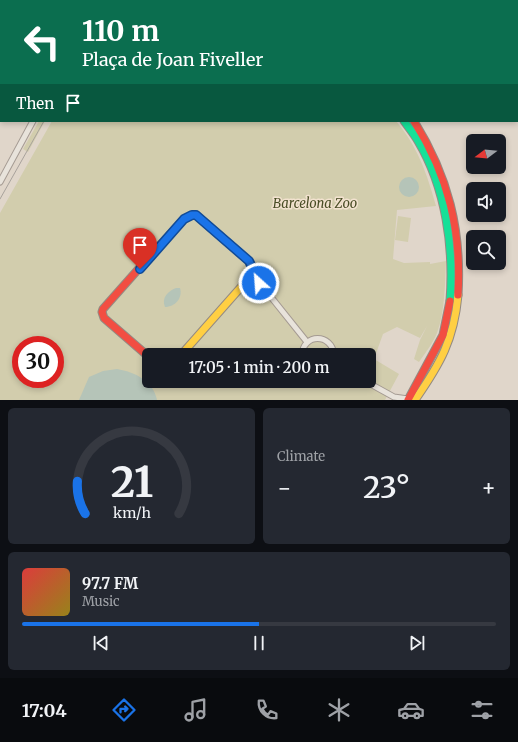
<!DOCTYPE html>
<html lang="en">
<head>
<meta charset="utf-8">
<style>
  body { margin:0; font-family:Merriweather,serif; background:#242831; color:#f1f3f6; height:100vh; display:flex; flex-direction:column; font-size:15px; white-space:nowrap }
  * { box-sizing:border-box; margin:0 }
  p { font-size:13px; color:#9ea1a6 }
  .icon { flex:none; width:22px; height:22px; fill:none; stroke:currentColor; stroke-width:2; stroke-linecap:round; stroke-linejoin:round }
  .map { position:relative; height:400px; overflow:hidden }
  .drawer { display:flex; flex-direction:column; gap:8px; padding:8px; background:#0d0f14; flex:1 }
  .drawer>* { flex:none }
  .hud { position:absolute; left:0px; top:0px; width:518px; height:122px; box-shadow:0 2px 6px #0003; background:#0b6e4f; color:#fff; overflow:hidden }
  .needle { width:26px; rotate:254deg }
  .buttons { position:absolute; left:466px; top:134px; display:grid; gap:8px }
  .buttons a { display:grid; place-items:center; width:40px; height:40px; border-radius:6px; background:#171b24; box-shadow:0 2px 6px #0003; font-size:20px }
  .speed { position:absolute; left:12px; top:336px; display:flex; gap:8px; font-size:20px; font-weight:700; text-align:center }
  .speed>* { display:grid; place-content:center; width:52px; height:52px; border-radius:50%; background:#171b24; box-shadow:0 2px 6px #0003; line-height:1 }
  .speed .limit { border:6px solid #d22; background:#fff; color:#111 }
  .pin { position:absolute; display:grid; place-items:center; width:34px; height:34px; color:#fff; margin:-41px -17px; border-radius:50% 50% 50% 0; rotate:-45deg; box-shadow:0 0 4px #0007 }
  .pin .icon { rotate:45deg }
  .me { position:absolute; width:44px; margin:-22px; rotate:334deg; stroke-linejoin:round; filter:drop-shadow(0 0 3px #0008) }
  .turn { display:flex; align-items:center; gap:14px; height:84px; padding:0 16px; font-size:18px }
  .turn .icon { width:52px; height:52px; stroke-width:2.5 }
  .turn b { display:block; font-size:28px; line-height:34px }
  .then { display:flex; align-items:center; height:38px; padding:0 16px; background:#0003; gap:8px; font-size:15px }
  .big { font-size:30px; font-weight:600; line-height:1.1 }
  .drawer .widget { flex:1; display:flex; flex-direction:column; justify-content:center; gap:6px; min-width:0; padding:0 14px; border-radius:6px; background:#242831 }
  .drawer .dial { align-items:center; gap:0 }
  .dial svg { height:104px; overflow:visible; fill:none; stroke:#363941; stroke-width:7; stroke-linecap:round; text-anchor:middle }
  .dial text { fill:#f1f3f6; stroke:none }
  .song { display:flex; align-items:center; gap:12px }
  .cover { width:48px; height:48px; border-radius:6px; background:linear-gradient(135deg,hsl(0 70% 55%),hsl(50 70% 35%)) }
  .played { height:4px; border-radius:2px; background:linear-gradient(90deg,#1a73e8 50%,#363941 50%) }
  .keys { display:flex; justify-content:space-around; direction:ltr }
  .heat { display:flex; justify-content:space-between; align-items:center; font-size:22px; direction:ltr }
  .drawer .tiles { flex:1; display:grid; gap:8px; grid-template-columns:1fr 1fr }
  .widget:last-child { grid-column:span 2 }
  .trip { position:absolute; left:142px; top:348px; width:234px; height:40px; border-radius:6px; background:#171b24; box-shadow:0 2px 6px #0003; font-weight:600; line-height:40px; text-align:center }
  .tab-bar { display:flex; height:64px; justify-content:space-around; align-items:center; background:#090b0e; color:#9ea1a6 }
  .tab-bar .icon { width:28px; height:28px }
  .tab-bar .active { color:#1a73e8 }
  .tab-bar b { font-size:18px; color:#f1f3f6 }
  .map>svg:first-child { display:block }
  .green { fill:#d2cdad; fill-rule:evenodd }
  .water { fill:#b5c4b8 }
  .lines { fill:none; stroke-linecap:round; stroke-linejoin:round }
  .street-casing { stroke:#a59b93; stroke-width:7 }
  .fast-casing { stroke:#948b83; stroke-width:9 }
  .slow-casing { stroke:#948b83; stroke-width:9 }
  .jam-casing { stroke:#948b83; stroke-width:9 }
  .street { stroke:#e8e3db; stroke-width:5 }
  .fast { stroke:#16e098; stroke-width:7 }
  .slow { stroke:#ffcf43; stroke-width:7 }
  .jam { stroke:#f24e42; stroke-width:7 }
  .tram { stroke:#a8a29c; stroke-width:1 }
  .route-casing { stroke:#114b97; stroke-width:10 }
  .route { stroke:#1a73e8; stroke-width:7 }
  .labels { text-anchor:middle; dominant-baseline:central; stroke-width:3; stroke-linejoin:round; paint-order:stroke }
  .park-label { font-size:13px; font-style:italic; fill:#494d25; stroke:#f2e2cf }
</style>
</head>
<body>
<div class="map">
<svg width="518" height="400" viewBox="0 0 518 400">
  <rect width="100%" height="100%" fill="#e0d6ca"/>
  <!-- green -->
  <g class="green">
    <path d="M39,121H45L28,152L23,149Z"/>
    <path d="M52,121H396C418,147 427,174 436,206L397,210L393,259L404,263L430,262V264L446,261C445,283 445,312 437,333C433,343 426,352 419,362L414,359L420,340L427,326L420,338L397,327L383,334L374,359L399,374L385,400H0V213ZM21,345H55V379H21ZM149,355H369V381H149Z"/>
    <path d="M398,216L411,218L408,242L395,240Z"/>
  </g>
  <!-- water -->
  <g class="water">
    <circle cx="409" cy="187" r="10"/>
    <path d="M176,288H180C183,298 175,307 165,307C161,298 168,291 176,288Z"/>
    <path d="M117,369C135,372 153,381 157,400H79L89,377L103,371Z"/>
  </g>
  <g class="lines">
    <!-- street casing -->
    <g class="street-casing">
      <g id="street">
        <path d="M100,1V0"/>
        <path d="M483,1L485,0"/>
        <path d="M0,22L1,23"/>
        <path d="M0,182L33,121"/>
        <path d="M251,272L307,342"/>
        <path d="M302,355C303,333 332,333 334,355"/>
        <path d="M365,381L394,397L408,399"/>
      </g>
    </g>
    <!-- fast casing -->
    <g class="fast-casing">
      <g id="fast">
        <path d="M241,0L244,1"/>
        <path d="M411,0L412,1"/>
        <path d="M517,81L518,82"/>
        <path d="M404,121C409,128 414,134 418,141C446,188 454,248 450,301"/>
      </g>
    </g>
    <!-- slow casing -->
    <g class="slow-casing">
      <g id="slow">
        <path d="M384,0L385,1"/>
        <path d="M456,0L457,1"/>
        <path d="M517,65L518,66"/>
        <path d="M517,115L518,116"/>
        <path d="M150,256L184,219L192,215H196L249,261L252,270L249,278L181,355"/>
        <path d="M415,400C440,364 454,340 458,295"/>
      </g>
    </g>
    <!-- jam casing -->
    <g class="jam-casing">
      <g id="jam">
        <path d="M265,0L267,1"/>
        <path d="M428,0L429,1"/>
        <path d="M443,0L444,1"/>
        <path d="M477,0L478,1"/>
        <path d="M517,95L518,96"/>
        <path d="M414,121C448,176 462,230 458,295"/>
        <path d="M149,357L104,318L102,312L103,309L150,256"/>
        <path d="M408,400L443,335L450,301"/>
      </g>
    </g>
    <!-- street -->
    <use href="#street" class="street"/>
    <!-- fast -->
    <use href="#fast" class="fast"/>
    <!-- slow -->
    <use href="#slow" class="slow"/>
    <!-- jam -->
    <use href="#jam" class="jam"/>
    <!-- tram -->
    <g class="tram">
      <path d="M111,1V0"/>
      <path d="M0,199L44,121"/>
    </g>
  </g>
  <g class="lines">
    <!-- route casing -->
    <g class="route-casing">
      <path id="route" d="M140,269L184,219L192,215H196L249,261L251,265V272L259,283"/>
    </g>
    <!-- route -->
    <use href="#route" class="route"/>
  </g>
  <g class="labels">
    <!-- park labels -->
    <g class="park-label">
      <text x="315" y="203">Barcelona Zoo</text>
    </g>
  </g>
</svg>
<div class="buttons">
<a><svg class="needle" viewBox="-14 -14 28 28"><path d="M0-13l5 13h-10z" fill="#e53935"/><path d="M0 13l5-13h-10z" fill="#9ea1a6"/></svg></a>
<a><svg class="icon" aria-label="sound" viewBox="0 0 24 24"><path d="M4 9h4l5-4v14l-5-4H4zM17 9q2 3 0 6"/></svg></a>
<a><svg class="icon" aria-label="search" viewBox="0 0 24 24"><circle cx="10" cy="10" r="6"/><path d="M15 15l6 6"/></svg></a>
</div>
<div class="speed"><div class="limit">30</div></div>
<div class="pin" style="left:140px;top:269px;background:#d93025"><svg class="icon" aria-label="arrive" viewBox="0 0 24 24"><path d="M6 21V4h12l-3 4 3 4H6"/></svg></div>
<svg class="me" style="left:259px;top:283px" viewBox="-20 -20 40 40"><circle r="17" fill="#1a73e8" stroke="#fff" stroke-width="3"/><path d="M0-11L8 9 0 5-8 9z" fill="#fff"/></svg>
<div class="trip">17:05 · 1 min · 200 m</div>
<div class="hud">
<div class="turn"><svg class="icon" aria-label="left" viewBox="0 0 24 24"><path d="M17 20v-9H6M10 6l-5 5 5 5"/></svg><div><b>110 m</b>Plaça de Joan Fiveller</div></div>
<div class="then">Then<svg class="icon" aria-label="arrive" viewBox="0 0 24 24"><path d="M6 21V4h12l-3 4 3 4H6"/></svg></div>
</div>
</div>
<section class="drawer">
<div class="tiles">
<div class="widget dial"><svg viewBox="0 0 100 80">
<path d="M14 69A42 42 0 1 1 86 69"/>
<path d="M14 69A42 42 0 0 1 8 44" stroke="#1a73e8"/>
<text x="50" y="56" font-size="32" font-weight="700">21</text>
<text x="50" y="72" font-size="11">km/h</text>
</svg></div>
<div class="widget"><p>Climate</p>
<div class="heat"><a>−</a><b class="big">23°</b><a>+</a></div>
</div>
<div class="widget">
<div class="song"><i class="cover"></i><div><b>97.7 FM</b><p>Music</p></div></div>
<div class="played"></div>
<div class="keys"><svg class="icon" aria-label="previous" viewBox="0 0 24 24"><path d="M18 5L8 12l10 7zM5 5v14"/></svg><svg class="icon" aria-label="pause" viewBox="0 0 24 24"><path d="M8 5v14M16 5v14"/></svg><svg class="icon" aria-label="next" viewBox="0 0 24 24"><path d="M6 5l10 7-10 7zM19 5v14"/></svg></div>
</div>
</div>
</section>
<nav class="tab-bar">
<b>17:04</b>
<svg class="icon active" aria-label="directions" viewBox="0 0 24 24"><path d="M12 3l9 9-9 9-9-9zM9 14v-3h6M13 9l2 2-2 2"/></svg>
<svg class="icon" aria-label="music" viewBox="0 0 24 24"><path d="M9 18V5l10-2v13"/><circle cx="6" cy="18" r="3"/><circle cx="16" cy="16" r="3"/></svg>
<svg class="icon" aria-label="phone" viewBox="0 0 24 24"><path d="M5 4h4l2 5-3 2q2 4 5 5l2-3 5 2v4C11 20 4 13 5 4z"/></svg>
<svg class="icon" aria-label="climate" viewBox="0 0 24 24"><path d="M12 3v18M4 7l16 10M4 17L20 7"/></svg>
<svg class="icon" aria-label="car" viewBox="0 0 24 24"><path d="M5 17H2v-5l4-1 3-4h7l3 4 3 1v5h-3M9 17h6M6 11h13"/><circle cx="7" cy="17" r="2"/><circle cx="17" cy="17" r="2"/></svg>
<svg class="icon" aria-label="filters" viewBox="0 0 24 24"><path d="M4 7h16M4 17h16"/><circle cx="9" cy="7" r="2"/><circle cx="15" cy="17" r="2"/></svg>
</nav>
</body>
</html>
